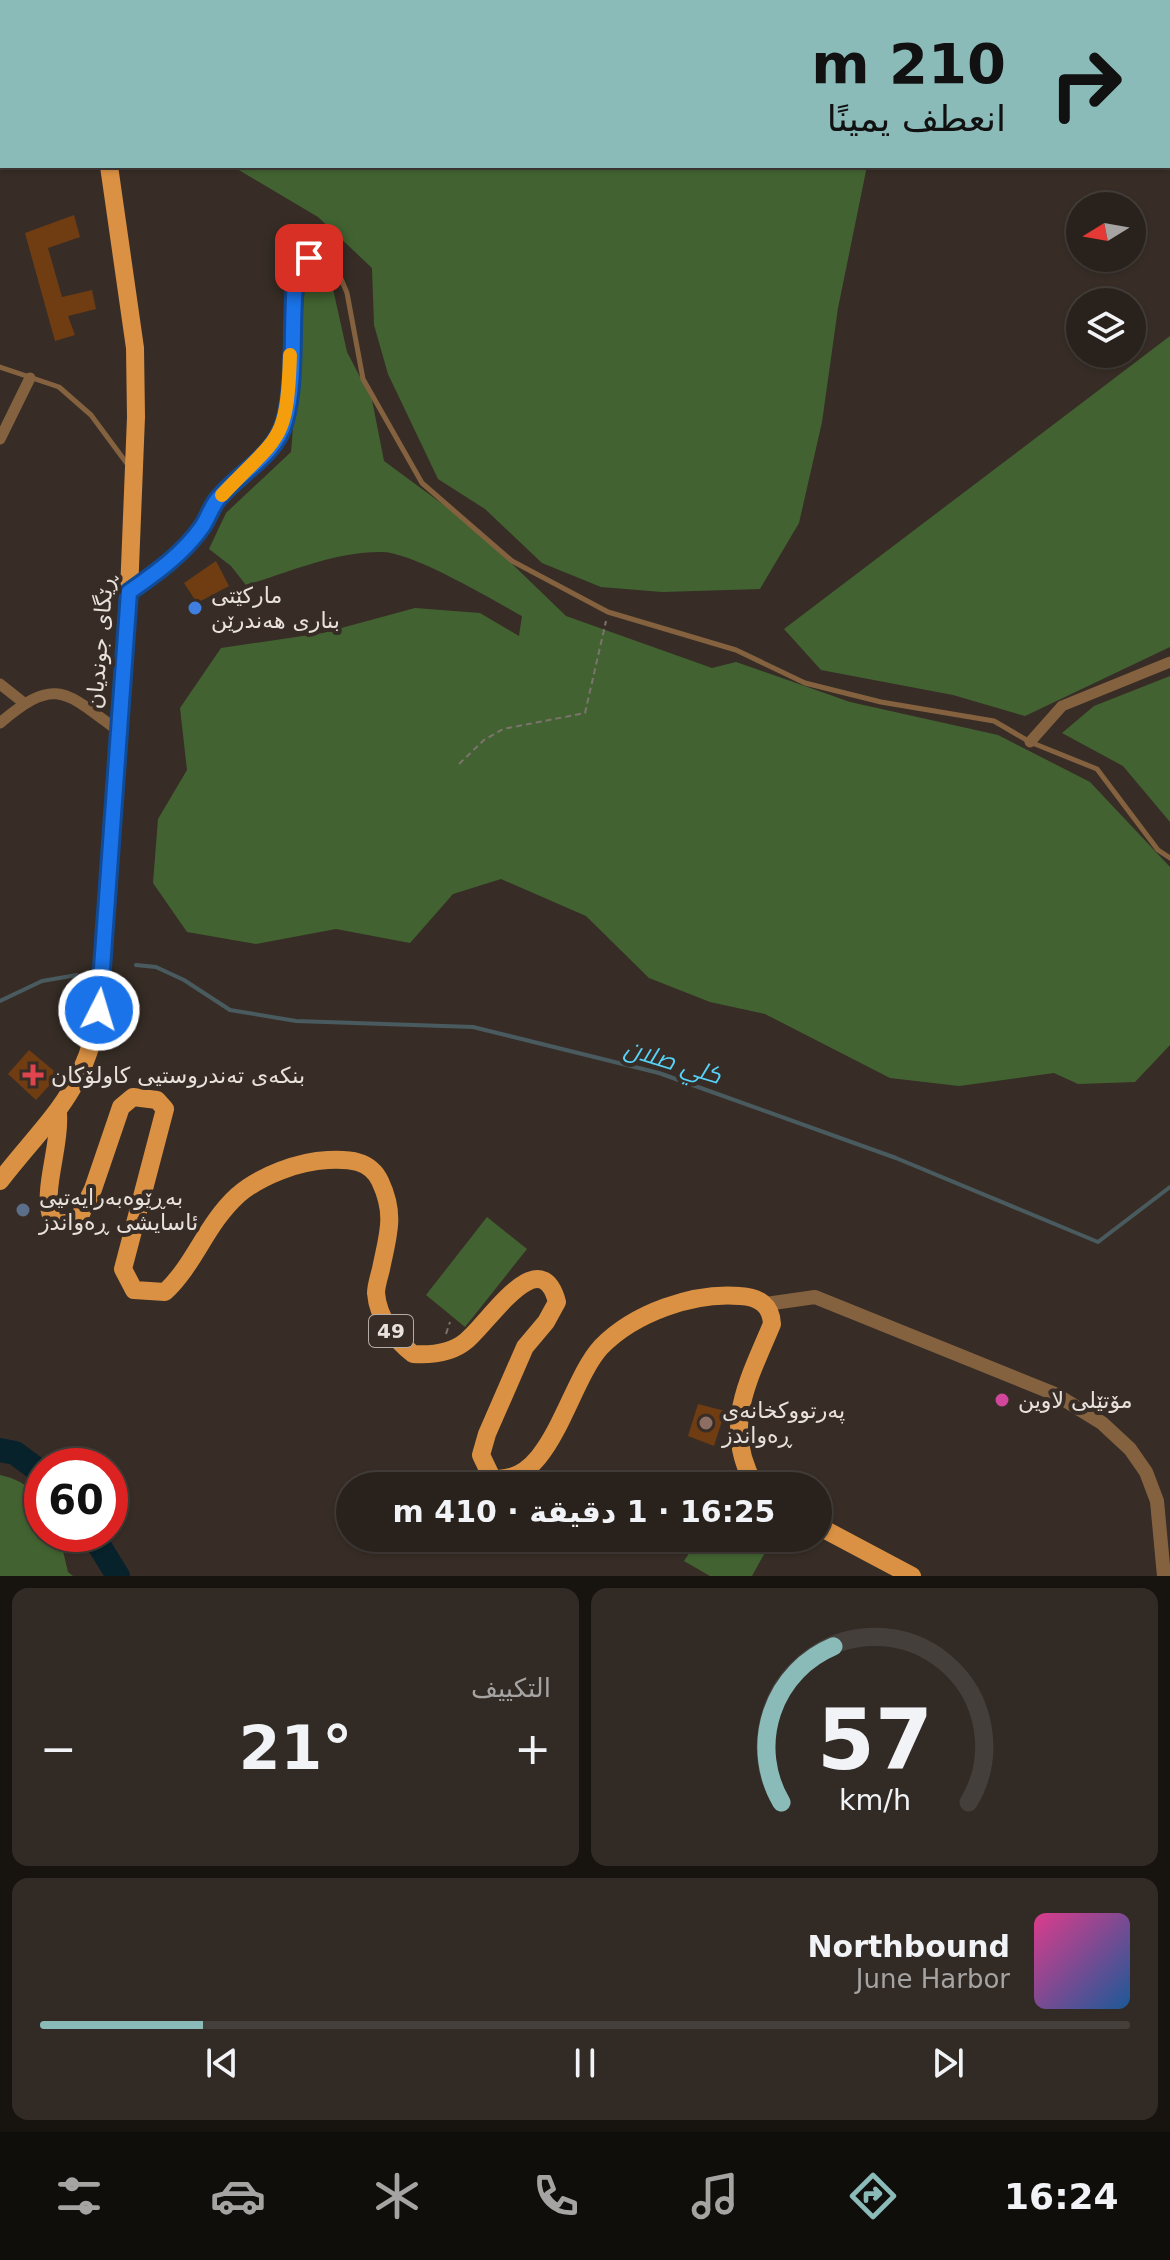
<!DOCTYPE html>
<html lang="ar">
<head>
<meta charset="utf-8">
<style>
  body { margin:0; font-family:"DejaVu Sans",Cairo,sans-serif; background:#312a25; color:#f1f3f6; direction:rtl; height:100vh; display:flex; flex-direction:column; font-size:30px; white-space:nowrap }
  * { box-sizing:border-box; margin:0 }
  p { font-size:26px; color:#a5a4a3 }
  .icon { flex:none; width:44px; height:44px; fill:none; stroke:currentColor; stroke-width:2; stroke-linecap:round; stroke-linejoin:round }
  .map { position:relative; height:1576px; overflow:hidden; direction:ltr }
  .side { display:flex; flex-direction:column; gap:12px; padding:12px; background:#17130f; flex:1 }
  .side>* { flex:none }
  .hud { position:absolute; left:0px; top:0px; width:1170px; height:168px; box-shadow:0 2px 6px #0004,0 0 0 2px #453f3b; direction:rtl; background:#8bbbb9; color:#111; overflow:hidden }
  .needle { width:52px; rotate:259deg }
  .tools { position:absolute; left:1066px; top:192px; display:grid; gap:16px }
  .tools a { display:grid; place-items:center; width:80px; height:80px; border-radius:50%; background:#29221c; box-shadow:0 2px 6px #0004,0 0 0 2px #453f3b; font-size:40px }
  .speed { position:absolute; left:24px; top:1448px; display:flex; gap:16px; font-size:40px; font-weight:700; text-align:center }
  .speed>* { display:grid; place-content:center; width:104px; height:104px; border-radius:50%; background:#29221c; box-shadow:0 2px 6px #0004,0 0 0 2px #453f3b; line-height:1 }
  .speed .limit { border:12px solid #d22; background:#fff; color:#111 }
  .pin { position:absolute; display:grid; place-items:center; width:68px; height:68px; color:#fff; margin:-34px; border-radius:16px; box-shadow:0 4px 12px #0006 }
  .me { position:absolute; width:88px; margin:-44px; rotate:5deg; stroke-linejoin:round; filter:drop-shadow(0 0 6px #0008) }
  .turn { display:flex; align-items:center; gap:28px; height:168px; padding:0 32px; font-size:36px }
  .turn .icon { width:104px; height:104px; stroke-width:2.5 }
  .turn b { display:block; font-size:56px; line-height:68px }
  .big { font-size:60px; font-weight:700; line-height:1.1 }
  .side .widget { flex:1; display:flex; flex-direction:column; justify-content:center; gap:12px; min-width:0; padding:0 28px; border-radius:16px; background:#312a25 }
  .side .dial { align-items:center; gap:0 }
  .dial svg { height:208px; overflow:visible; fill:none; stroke:#453f3b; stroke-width:7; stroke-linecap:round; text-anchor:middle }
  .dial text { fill:#f1f3f6; stroke:none }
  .song { display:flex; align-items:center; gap:24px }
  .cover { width:96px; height:96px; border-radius:12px; background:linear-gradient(135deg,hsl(330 70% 55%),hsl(210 70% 35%)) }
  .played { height:8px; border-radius:4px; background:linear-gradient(90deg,#8bbbb9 15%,#453f3b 15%) }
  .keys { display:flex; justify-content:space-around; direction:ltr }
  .heat { display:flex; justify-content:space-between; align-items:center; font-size:44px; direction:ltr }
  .side .tiles { flex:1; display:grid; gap:12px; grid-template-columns:1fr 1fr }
  .widget:last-child { grid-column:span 2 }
  .trip { position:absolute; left:336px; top:1472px; width:496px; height:80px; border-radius:40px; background:#29221c; box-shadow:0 2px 6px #0004,0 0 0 2px #453f3b; font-weight:700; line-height:80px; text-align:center; direction:rtl }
  .dock { display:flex; height:128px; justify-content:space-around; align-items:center; background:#100e0b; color:#a5a4a3 }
  .dock .icon { width:56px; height:56px }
  .dock .active { color:#8bbbb9 }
  .dock b { font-size:36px; color:#f1f3f6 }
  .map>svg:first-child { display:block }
  .green { fill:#426331 }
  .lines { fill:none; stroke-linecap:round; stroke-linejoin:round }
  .stream { stroke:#4a5b5f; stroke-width:4 }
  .river { stroke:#07222a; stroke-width:24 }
  .building { fill:#703c12 }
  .path { stroke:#7c736d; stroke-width:2; stroke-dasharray:6 4; stroke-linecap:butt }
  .service { stroke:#85623f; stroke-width:5 }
  .minor { stroke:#85623f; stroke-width:11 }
  .tertiary { stroke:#85623f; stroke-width:14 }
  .primary { stroke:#da9143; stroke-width:18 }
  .route-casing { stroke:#114b97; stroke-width:20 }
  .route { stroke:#1a73e8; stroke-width:14 }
  .slow { stroke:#f59e0b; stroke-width:14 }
  .shop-dot { fill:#3f7fe0; stroke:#372d26; stroke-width:3 }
  .health-dot { fill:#e0444e; stroke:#372d26; stroke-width:3 }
  .service-dot { fill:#5c6f8a; stroke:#372d26; stroke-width:3 }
  .hotel-dot { fill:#d1479c; stroke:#372d26; stroke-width:3 }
  .education-dot { fill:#8d6e63; stroke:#372d26; stroke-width:3 }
  .labels { text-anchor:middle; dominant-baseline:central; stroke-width:8; stroke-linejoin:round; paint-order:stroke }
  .shield { fill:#372d26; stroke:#b3aba5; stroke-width:2 }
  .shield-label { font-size:20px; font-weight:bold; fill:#e8e1dc }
  .poi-label { font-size:22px; fill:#e8e1dc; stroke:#372d26; text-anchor:start }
  .street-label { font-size:22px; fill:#e8e1dc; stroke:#372d26 }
  .water-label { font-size:24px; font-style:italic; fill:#57d2f9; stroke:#372d26 }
</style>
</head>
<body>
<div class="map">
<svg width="1170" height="1576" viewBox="0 0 1170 1576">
  <rect width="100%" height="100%" fill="#372d26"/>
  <!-- green -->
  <g class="green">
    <path d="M121,0H883L120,2Z"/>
    <path d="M232,166H867L838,308L822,422L799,523L760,589L662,592L601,587L542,563L485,509L438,479L388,374L374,325L372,268L318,217Z"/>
    <path d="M324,270L333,289L347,352L372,400L384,461L475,528L566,616L712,668L736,662L850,702L998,735L1090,782L1170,867V1045L1135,1082L1078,1084L1054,1073L959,1086L890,1078L765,1014L710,1002L649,978L586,916L501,879L453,894L410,943L336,929L256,944L187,932L153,883L158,819L187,770L180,708L221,648L323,633L415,608L480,613L519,636L522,616C493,600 414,553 383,552C336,551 290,572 246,585L231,566L209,549L226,513L291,452L306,273Z"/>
    <path d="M1170,336V647L1025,716L953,695L821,670L784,629Z"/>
    <path d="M1170,676V822L1123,766L1062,733L1094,706Z"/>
    <path d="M487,1217L527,1249L465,1327L426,1295Z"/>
    <path d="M0,1475C35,1483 42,1500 42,1534H59L68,1572L73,1576H0Z"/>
    <path d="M699,1538H773L752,1576H710L684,1561Z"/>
  </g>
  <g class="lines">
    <!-- stream -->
    <g class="stream">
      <path d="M136,965L156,967L184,980L230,1010L296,1021L473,1027L659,1073L896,1158L1098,1242L1170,1187"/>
      <path d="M0,1001L42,981L77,975"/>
    </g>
    <!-- river -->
    <g class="river">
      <path d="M0,1450L15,1453L42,1473"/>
      <path d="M92,1534L118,1576"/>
    </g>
  </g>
  <!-- building -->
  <g class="building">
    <path d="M74,215L80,237L48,248L62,297L92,290L96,309L68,316L75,335L55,341L25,233Z"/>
    <path d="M216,561L229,586L197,603L184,583Z"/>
    <path d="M29,1050L59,1075L36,1100L8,1074Z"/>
    <path d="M698,1404L725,1411L714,1446L688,1436Z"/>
  </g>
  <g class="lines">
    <!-- path -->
    <g class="path">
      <path d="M459,764L484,740L503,729L585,713L606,621"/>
      <path d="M446,1334L450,1322"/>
    </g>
    <!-- service -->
    <g class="service">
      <path d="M74,2L77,0"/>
      <path d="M0,367L59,387L91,415L128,465"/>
      <path d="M133,589L164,568L181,551L201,528L216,501L259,461L281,432L289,390L296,273L301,262L320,257L336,267L347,293L363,379L422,483L512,561L608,612L736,650L805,683L881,702L994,721L1030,742L1097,769L1158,850L1170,858"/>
    </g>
    <!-- minor -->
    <g class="minor">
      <path d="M0,439L30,378"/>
      <path d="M0,684L24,703"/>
      <path d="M0,723C55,676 65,691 117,730"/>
      <path d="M1030,742L1062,706L1170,662"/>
    </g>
    <!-- tertiary -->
    <path class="tertiary" d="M766,1304L815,1297L1055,1394L1102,1423L1130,1449L1146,1472L1157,1501L1164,1576"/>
    <!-- primary -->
    <g class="primary">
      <path d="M62,0L63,2"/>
      <path d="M58,1114C61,1149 39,1194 54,1224L77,1222L93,1189L121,1107L133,1097L157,1100L165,1109L123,1269L134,1290L165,1292C195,1264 206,1224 238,1195C260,1176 299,1161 328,1160C349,1159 370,1160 380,1181C396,1215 388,1234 381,1269C379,1277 376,1286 376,1293C378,1318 395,1340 413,1354C430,1355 452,1353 466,1341C488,1324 540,1239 557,1302L546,1322L525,1347L487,1434L481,1455L492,1478C551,1488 567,1384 601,1347C634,1313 693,1292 740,1296C759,1297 771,1305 772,1324C748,1382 721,1426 755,1486"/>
      <path d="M0,1181C48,1119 85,1094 99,1010L129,592L136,417L135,348L109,166"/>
      <path d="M818,1526L912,1576"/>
    </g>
  </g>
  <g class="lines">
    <!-- route casing -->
    <g class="route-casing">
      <path id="route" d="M99,1010L129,592C156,573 183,554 202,527C208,518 211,508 217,500C239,472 275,457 285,421C297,377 290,320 296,273L301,262L309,258"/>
    </g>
    <!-- route -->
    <use href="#route" class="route"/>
    <!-- slow -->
    <path class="slow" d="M222,495C279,434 287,445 290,355"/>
  </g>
  <!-- markers -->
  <circle class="shop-dot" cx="195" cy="608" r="8"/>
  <path class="health-dot" d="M29 1063h8v8h8v8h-8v8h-8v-8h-8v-8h8z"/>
  <circle class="service-dot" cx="23" cy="1210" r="8"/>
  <circle class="hotel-dot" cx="1002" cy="1400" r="8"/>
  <circle class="education-dot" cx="706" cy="1423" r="8"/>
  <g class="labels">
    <!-- shield labels -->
    <rect class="shield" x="369" y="1315" width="44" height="32" rx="6"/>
    <g class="shield-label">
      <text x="391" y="1331">49</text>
    </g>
    <!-- poi labels -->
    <g class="poi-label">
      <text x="211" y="595">مارکێتی<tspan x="211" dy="25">بناری هەندرێن</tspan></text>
      <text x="51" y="1075">بنکەی تەندروستیی کاولۆکان</text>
      <text x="39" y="1197">بەڕێوەبەرایەتیی<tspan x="39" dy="25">ئاسایشی ڕەواندز</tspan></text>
      <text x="1018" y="1400">مۆتێلی لاوین</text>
      <text x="722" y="1410">پەرتووکخانەی<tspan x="722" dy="25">ڕەواندز</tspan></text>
    </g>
    <!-- street labels -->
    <g class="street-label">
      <text transform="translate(100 642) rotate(-85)">ڕێگای جوندیان</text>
    </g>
    <!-- water labels -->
    <g class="water-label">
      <text transform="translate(673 1062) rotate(17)">كلي صلان</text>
    </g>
  </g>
</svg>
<div class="tools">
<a><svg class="needle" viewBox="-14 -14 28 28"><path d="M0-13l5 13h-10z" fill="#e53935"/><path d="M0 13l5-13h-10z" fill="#a5a4a3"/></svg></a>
<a><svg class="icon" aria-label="layers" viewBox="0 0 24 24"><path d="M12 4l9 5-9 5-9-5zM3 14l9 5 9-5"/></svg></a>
</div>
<div class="speed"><div class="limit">60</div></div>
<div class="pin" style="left:309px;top:258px;background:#d93025"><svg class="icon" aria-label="arrive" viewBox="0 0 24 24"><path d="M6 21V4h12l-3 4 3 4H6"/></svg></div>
<svg class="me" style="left:99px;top:1010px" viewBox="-20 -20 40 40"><circle r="17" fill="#1a73e8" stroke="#fff" stroke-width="3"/><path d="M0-11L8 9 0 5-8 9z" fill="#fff"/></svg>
<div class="trip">16:25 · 1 دقيقة · 410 m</div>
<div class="hud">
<div class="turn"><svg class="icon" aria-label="right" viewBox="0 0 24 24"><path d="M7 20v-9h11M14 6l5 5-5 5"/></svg><div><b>210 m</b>انعطف يمينًا</div></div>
</div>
</div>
<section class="side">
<div class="tiles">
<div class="widget dial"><svg viewBox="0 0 100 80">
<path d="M14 69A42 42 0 1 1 86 69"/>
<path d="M14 69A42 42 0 0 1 34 9" stroke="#8bbbb9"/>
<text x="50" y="56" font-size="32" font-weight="700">57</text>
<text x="50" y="72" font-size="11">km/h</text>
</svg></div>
<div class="widget"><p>التكييف</p>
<div class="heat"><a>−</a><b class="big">21°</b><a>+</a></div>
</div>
<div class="widget">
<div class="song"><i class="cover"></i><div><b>Northbound</b><p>June Harbor</p></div></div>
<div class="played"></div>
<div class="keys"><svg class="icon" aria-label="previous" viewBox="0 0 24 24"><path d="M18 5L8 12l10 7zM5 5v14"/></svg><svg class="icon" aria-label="pause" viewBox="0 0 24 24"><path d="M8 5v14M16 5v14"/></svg><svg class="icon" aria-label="next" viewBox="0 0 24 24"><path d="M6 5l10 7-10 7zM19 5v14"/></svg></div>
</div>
</div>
</section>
<nav class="dock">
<b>16:24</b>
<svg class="icon active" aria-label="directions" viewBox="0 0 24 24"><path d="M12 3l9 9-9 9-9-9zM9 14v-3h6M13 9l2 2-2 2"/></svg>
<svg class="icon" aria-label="music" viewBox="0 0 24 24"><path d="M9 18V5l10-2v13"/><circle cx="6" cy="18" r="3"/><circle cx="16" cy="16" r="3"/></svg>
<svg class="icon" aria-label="phone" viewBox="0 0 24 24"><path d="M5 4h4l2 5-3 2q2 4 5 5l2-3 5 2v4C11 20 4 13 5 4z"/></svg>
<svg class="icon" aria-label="climate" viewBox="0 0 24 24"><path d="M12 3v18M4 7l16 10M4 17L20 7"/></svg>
<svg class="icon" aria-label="car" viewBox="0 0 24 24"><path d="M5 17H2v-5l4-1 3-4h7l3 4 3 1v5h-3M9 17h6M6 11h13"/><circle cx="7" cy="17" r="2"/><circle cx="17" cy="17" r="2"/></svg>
<svg class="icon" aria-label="filters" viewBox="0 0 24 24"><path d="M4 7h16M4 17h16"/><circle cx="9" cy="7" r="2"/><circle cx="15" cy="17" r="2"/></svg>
</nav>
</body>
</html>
